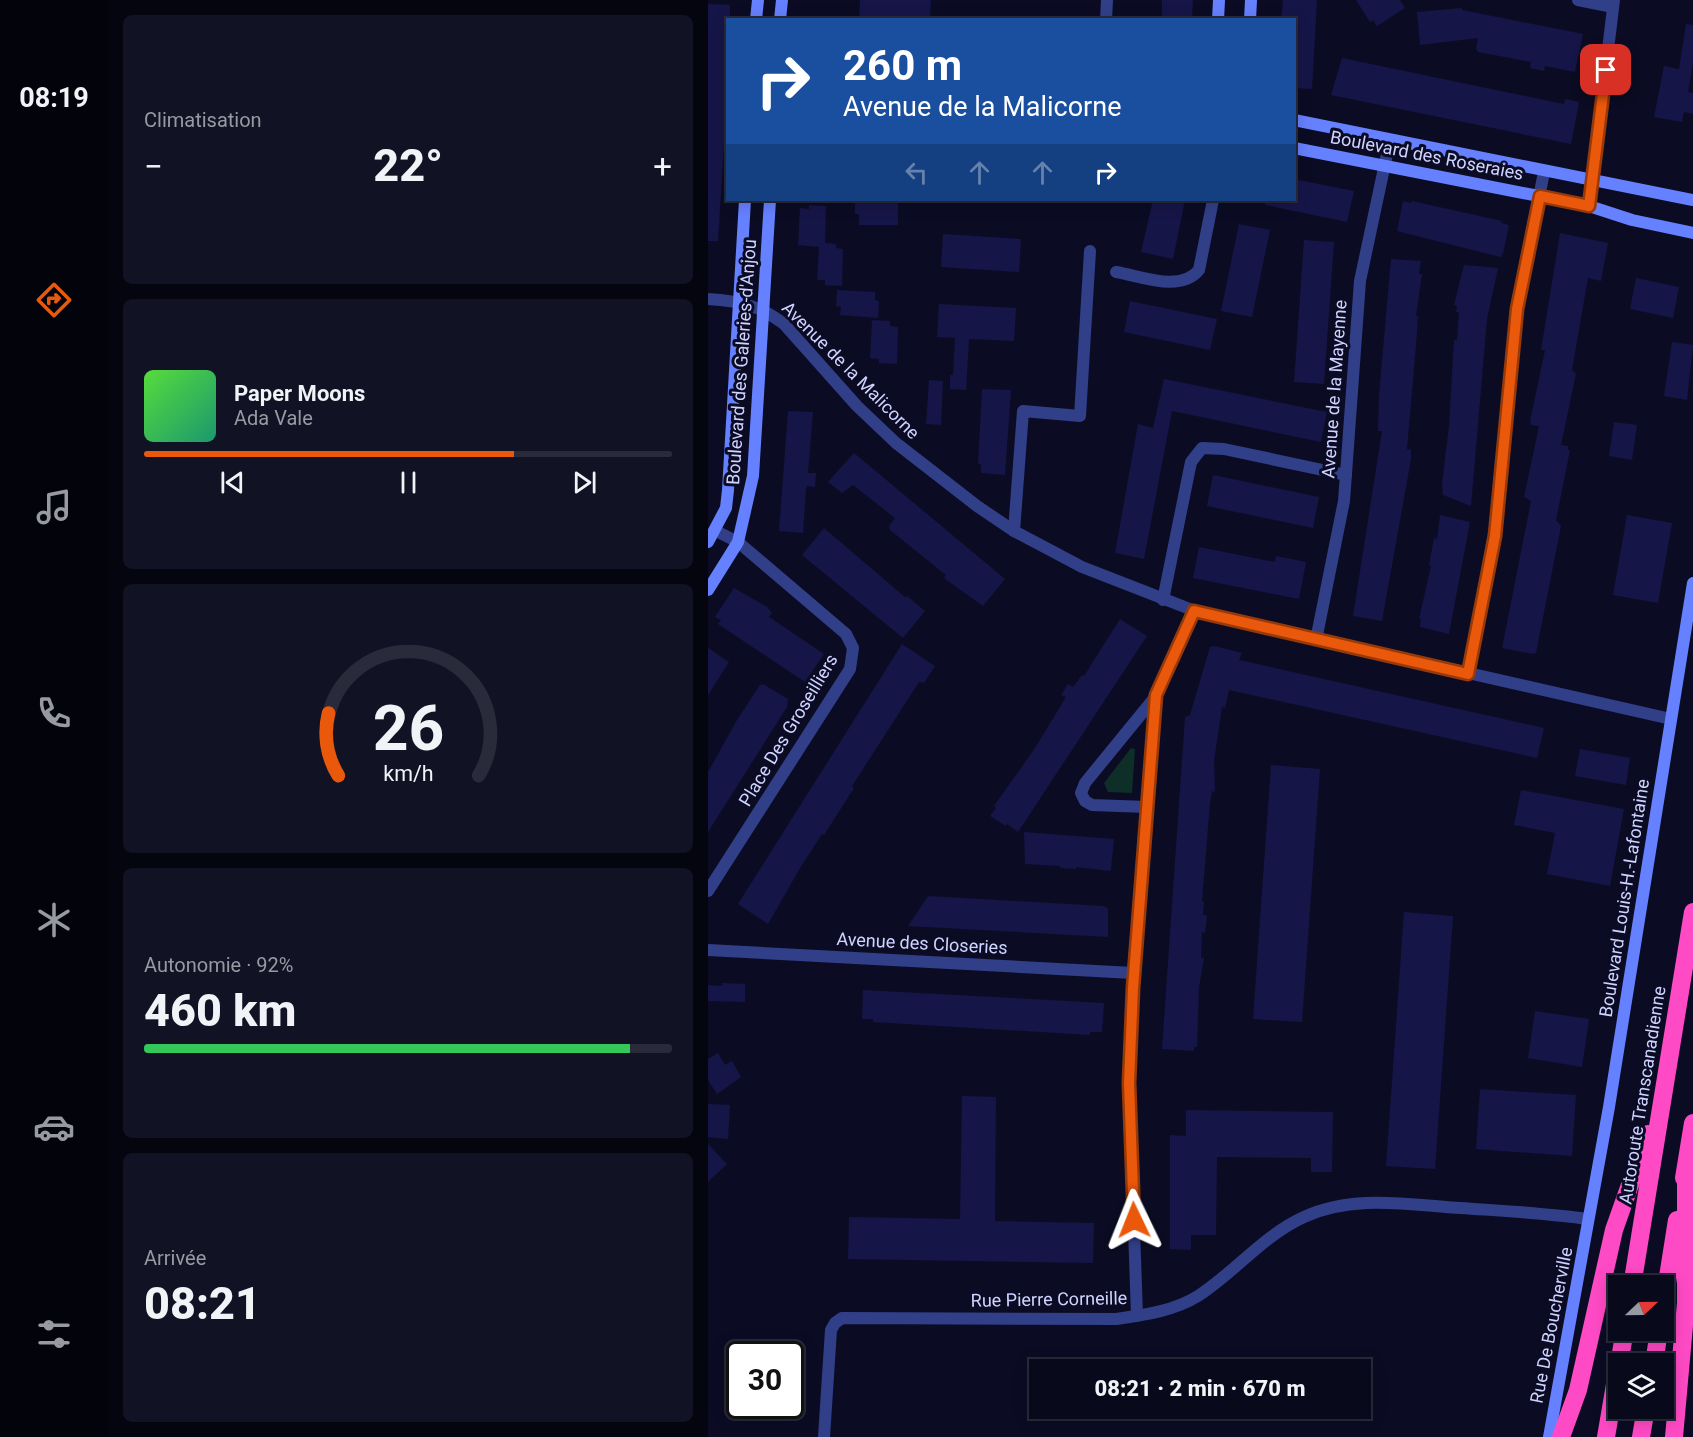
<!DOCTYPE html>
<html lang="fr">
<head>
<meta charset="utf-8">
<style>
  body { margin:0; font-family:Roboto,sans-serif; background:#111224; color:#f1f3f6; height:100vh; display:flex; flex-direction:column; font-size:22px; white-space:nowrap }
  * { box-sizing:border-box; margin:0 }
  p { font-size:20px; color:#989aa3 }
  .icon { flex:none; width:33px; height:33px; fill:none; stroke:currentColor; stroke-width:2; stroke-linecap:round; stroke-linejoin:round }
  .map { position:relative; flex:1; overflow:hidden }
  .sheet { display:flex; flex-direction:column; gap:15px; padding:15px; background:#04050f; width:600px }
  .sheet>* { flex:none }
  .banner { position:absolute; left:18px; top:18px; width:570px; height:183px; border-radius:0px; box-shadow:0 3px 15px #0003,0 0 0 2px #292a3a; background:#1a4fa0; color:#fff; overflow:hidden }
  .needle { width:39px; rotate:68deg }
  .fabs { position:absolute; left:900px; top:1275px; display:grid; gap:12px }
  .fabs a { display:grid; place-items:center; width:66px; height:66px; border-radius:0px; background:#08091b; box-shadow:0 3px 15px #0003,0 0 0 2px #292a3a; font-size:30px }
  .speed { position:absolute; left:18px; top:1341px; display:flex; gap:12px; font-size:30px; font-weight:700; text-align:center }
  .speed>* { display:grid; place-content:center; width:78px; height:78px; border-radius:50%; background:#08091b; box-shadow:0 3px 15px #0003,0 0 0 2px #292a3a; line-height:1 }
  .speed .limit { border:3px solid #111; border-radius:9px; background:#fff; color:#111 }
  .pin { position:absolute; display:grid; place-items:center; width:51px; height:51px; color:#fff; margin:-26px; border-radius:12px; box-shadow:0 3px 9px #0006 }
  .me { position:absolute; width:66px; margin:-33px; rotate:358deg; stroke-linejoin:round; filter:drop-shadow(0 0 4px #0008) }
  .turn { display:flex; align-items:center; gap:21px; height:126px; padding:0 18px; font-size:27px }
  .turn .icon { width:78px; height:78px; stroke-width:2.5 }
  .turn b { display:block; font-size:42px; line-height:51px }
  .lanes { display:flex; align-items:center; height:57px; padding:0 18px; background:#0003; justify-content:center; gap:30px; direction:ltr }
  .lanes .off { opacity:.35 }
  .big { font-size:45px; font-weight:800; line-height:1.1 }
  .sheet .widget { flex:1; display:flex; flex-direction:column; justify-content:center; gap:9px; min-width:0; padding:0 21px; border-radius:9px; background:#111224 }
  .sheet .dial { align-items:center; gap:0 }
  .dial svg { height:156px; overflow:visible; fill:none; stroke:#292a3a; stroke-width:7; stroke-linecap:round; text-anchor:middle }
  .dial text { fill:#f1f3f6; stroke:none }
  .song { display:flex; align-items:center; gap:18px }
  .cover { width:72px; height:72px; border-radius:9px; background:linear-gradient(135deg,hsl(110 70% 55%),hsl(160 70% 35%)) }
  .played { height:6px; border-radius:3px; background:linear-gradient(90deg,#ea580c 70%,#292a3a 70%) }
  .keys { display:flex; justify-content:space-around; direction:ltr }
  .heat { display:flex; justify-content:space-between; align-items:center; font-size:33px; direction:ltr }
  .charge { height:9px; border-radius:4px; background:linear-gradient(90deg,#34c759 92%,#292a3a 0) }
  .trip { position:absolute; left:321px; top:1359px; width:342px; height:60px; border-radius:0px; background:#08091b; box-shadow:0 3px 15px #0003,0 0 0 2px #292a3a; font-weight:800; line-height:60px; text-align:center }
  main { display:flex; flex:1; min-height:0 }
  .tab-bar { display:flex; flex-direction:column; width:108px; justify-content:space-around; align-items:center; background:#03040b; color:#989aa3 }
  .tab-bar .icon { width:42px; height:42px }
  .tab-bar .on { color:#ea580c }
  .tab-bar b { font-size:27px; color:#f1f3f6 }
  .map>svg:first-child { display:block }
  .green { fill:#0e2f27 }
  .building { fill:#161547 }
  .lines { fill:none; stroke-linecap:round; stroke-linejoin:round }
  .street { stroke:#313f88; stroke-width:12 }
  .secondary { stroke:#6681ff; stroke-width:12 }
  .highway { stroke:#ff4ac5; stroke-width:18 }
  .route-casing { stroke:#983908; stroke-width:15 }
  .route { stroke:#ea580c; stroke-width:10 }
  .labels { text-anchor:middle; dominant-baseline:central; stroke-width:6; stroke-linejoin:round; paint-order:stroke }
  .street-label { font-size:18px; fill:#cfd3ff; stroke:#0b0c24 }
</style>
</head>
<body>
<main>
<nav class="tab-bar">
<b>08:19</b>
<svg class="icon on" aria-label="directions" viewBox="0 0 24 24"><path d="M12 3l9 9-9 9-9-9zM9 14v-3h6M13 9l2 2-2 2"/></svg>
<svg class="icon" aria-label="music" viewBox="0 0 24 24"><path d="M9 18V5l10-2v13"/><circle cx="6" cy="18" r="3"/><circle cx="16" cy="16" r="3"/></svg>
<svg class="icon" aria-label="phone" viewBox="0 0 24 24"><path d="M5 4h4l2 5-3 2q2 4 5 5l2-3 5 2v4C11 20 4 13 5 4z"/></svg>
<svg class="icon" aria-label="climate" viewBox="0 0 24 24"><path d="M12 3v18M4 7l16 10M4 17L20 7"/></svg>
<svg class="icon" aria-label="car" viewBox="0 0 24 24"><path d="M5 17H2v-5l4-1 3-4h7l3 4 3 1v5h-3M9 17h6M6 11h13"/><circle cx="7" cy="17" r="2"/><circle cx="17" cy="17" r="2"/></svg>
<svg class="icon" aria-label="filters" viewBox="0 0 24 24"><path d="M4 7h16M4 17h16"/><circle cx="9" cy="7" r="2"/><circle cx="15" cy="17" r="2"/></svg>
</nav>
<section class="sheet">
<div class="widget"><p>Climatisation</p>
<div class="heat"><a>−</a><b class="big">22°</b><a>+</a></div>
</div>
<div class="widget">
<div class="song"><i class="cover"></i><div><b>Paper Moons</b><p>Ada Vale</p></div></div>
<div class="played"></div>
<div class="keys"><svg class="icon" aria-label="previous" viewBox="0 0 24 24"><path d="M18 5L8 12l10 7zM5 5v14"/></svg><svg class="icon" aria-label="pause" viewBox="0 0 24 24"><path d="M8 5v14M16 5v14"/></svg><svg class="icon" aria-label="next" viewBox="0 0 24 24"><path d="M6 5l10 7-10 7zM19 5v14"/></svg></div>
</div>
<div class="widget dial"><svg viewBox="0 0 100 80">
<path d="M14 69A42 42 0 1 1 86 69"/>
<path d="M14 69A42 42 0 0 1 9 37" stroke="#ea580c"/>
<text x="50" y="56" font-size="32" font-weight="700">26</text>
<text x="50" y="72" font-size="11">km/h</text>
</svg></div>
<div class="widget"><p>Autonomie · 92%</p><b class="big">460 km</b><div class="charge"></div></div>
<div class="widget"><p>Arrivée</p><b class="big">08:21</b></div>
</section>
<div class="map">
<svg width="985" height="1437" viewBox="0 0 985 1437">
  <rect width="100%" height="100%" fill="#0b0c24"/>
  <!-- green -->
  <path class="green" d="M423,748L427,749L424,793L400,792L396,783Z"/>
  <!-- building -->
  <g class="building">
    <path d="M152,0H223L222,20H151Z"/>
    <path d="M454,0H485L484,20H454Z"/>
    <path d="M575,0H609L604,89L586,88V20H573Z"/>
    <path d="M648,0H692L697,8L669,26L665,20L662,22Z"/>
    <path d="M0,4L22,5V20H20V79L10,241H0Z"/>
    <path d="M754,8V10L875,34L867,72L837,66L836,71L822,68L823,62L770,52L768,49L770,38L712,45L709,12Z"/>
    <path d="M978,24L985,25V62L980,92L985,93V114L976,112L974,122L946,117L956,66L971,69Z"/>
    <path d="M634,58L856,104L857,99L871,102L863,144L623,95Z"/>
    <path d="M586,179L646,191L639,222L557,205L558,200H586Z"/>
    <path d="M147,200H190V225H151V214H147Z"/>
    <path d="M445,200H477L465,259L433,252Z"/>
    <path d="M695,201L703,203L704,201L794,221L793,223L801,225L795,254L792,257L689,231Z"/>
    <path d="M101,205L118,206L117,243L128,244V248L135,249L134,286L117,285V280H109L111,247L90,245L92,208L101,209Z"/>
    <path d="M531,224L562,230L544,317L513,311Z"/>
    <path d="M852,233L900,243L893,281L880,278L864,370L868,374L853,445L860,446V450H862L848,520L853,526L828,653L825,654L794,648L823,501L816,497L831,426L823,425L822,421L837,350H833Z"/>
    <path d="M235,234L313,239L311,272L233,267Z"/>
    <path d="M596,240L626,242L616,384L586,382Z"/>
    <path d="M683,259L713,261L711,274H714L708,316H710L709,333L699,449L703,450V459L674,621L645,616L674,431H670L671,395Z"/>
    <path d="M756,265L790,268L779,319L763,506L735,495L734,483L741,426L746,340H749L751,312H748L749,306L746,305Z"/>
    <path d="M928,278L971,287L965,318L922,309Z"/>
    <path d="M129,290L167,292V300L171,301L170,318L132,315L133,307L128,306Z"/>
    <path d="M422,301L509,319L502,350L416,332Z"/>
    <path d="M231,304L308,308L306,341L261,339L258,390L242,389V375H245L247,338L229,337Z"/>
    <path d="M164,320L182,321V326L190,327L189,364L171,363V359L162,358Z"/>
    <path d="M964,342L985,345L979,400L956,396Z"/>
    <path d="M456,379L619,412L613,442L464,411L436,559L407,553L430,424L445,428Z"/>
    <path d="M221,380L235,381L233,425L218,424Z"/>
    <path d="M274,389L303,390L297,475L273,473V464H270Z"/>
    <path d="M80,411L105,412L100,473H108L107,487L99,486L98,489L95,533L71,531Z"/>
    <path d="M906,422L929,425L924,460L901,456Z"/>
    <path d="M146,453L297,579L275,606L236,578L238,575L182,530L181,526L187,518L145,485L134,493L120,482Z"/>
    <path d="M505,475L611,497L605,528L499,506Z"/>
    <path d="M732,515L762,522L741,634L712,627L713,619H711L723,566L721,565L726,538L729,539Z"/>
    <path d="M919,515L964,523L950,603L905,595Z"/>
    <path d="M116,528L198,598L199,596L217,611L195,638L94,555Z"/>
    <path d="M491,547L567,562L568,556L598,562L591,599L485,578Z"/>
    <path d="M26,588L59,607L64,613L61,617L116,654L97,682L10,624L13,620L7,617Z"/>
    <path d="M412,619L439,636L310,832L299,824L298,826L282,816L288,808L286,806L327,748L358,697L353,695L360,684L365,687L374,675L376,676Z"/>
    <path d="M194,644L227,666L216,683L211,682L144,786L146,788L116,835L114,834L92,868L60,924L30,904Z"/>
    <path d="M507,646L534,653L531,660L836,728L829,758L521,690L517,708L514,707L506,761L507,792L504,791L502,803L494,902H496L495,915H499L497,933L494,932L493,958H496L491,987L489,1047H486V1051L454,1049L477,717L482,715L502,647Z"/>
    <path d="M0,648L21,662L0,695Z"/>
    <path d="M55,684L80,699L79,707L0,832V772L29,720L52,685Z"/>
    <path d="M872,749L922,758L918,785L867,776Z"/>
    <path d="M563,765L612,769L594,1022L545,1019Z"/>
    <path d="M813,790L916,809L902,886L839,874L847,833L806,825Z"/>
    <path d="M316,832L406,839L403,869L402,871L368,867V869L352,868V866L317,864Z"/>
    <path d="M220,896L395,906L400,908V937L200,926Z"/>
    <path d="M696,912L745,916L727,1169L678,1166Z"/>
    <path d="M14,983L37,984V1002L0,1001V985L14,986Z"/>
    <path d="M155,990L396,1003L394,1032H382V1035L165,1022V1019H154Z"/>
    <path d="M827,1011L881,1019L874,1067L820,1058Z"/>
    <path d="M10,1053L17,1065L24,1061L33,1077L9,1094L0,1080V1059Z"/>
    <path d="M772,1089L868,1095L864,1156L768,1149Z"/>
    <path d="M254,1096L288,1097L287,1221L386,1223L385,1263L140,1259L141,1217L252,1219Z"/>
    <path d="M0,1104L22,1105L20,1139L0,1137Z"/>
    <path d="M478,1110L625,1112L624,1172H603V1158L509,1157L508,1235H483V1250L462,1249V1135L478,1136Z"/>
    <path d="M0,1144L19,1164L0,1182Z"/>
  </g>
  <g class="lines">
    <!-- street -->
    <g class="street">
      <path d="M870,0L905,7"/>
      <path d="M398,20L399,0"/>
      <path d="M881,206L906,0"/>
      <path d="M408,272C433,276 472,293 491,270L505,200"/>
      <path d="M0,299C31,301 51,305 76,324L149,406L188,443L269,506L306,531L374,567L487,611L963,719"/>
      <path d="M306,531L315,411L372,416L382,251"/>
      <path d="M455,600L483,462L494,448L516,449L638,475"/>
      <path d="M608,640L636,501L652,281L682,140"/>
      <path d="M760,674L789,517L809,309L836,172"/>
      <path d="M439,807L384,805L377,801L373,793L377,783L448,696"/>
      <path d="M0,891L142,669L145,648L138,634L30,542L8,531"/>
      <path d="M0,950L425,973"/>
      <path d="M429,1316L421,1083L425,973L439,807L448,695L487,611"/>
      <path d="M116,1437L123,1330L127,1323L134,1318L408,1319C436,1315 466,1311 490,1296C527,1272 556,1235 596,1217C645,1194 701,1205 753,1208C796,1211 838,1213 880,1219"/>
    </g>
    <!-- secondary -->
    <g class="secondary">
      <path d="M48,20L50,0"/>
      <path d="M72,20L74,0"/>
      <path d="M510,20L511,0"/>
      <path d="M542,20L543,0"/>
      <path d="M586,120L985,200"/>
      <path d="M586,148L881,206L924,220L985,233"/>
      <path d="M0,542L18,508L20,490L37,200"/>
      <path d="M0,590L30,542L45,476L62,200"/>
      <path d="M841,1437L901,1107L985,583"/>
    </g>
    <!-- highway -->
    <g class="highway">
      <path d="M976,1178L985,1123"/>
      <path d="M924,1286L985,912"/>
      <path d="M956,1302L969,1220"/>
      <path d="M911,1364L917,1330"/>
      <path d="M946,1364L951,1330"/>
      <path d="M853,1437L870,1390L906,1230L940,1134"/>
      <path d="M898,1437L910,1367"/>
      <path d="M933,1437L938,1408"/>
      <path d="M966,1437L978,1303V1168"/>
    </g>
  </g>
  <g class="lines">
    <!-- route casing -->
    <g class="route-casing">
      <path id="route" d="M426,1220L421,1083L425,988L448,695L486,611L760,674L787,536L809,309L832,196L881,206L898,70"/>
    </g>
    <!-- route -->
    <use href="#route" class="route"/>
  </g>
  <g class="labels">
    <!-- street labels -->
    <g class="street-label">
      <text transform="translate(719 155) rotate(11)">Boulevard des Roseraies</text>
      <text transform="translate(33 362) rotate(-86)">Boulevard des Galeries-d'Anjou</text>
      <text transform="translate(143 370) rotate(45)">Avenue de la Malicorne</text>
      <text transform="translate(626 389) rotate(-86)">Avenue de la Mayenne</text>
      <text transform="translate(80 730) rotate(-59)">Place Des Groseilliers</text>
      <text transform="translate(916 898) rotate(-81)">Boulevard Louis-H.-Lafontaine</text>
      <text transform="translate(214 943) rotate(3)">Avenue des Closeries</text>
      <text transform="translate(934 1095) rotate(-81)">Autoroute Transcanadienne</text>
      <text transform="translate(341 1299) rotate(-1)">Rue Pierre Corneille</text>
      <text transform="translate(843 1325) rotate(-79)">Rue De Boucherville</text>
    </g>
  </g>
</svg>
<div class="fabs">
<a><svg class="needle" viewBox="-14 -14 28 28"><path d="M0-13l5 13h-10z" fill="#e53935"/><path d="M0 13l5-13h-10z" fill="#989aa3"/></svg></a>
<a><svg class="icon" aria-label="layers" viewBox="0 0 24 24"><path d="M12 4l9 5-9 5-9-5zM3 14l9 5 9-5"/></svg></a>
</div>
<div class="speed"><div class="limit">30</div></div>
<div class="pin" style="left:898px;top:70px;background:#d93025"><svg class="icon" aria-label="arrive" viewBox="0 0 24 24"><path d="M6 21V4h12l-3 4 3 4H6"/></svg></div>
<svg class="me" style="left:426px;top:1220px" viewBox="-20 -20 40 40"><path d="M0-17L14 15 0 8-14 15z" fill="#ea580c" stroke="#fff" stroke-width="4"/></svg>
<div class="trip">08:21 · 2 min · 670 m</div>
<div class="banner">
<div class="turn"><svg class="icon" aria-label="right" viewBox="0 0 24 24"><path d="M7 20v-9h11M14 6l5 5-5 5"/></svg><div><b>260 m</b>Avenue de la Malicorne</div></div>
<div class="lanes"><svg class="icon off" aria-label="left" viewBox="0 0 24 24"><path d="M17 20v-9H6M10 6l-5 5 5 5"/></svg><svg class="icon off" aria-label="ahead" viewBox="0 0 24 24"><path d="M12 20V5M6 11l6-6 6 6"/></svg><svg class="icon off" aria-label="ahead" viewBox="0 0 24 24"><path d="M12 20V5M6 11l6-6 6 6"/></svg><svg class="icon" aria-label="right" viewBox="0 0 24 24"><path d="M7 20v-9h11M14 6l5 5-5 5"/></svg></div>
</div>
</div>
</main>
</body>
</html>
